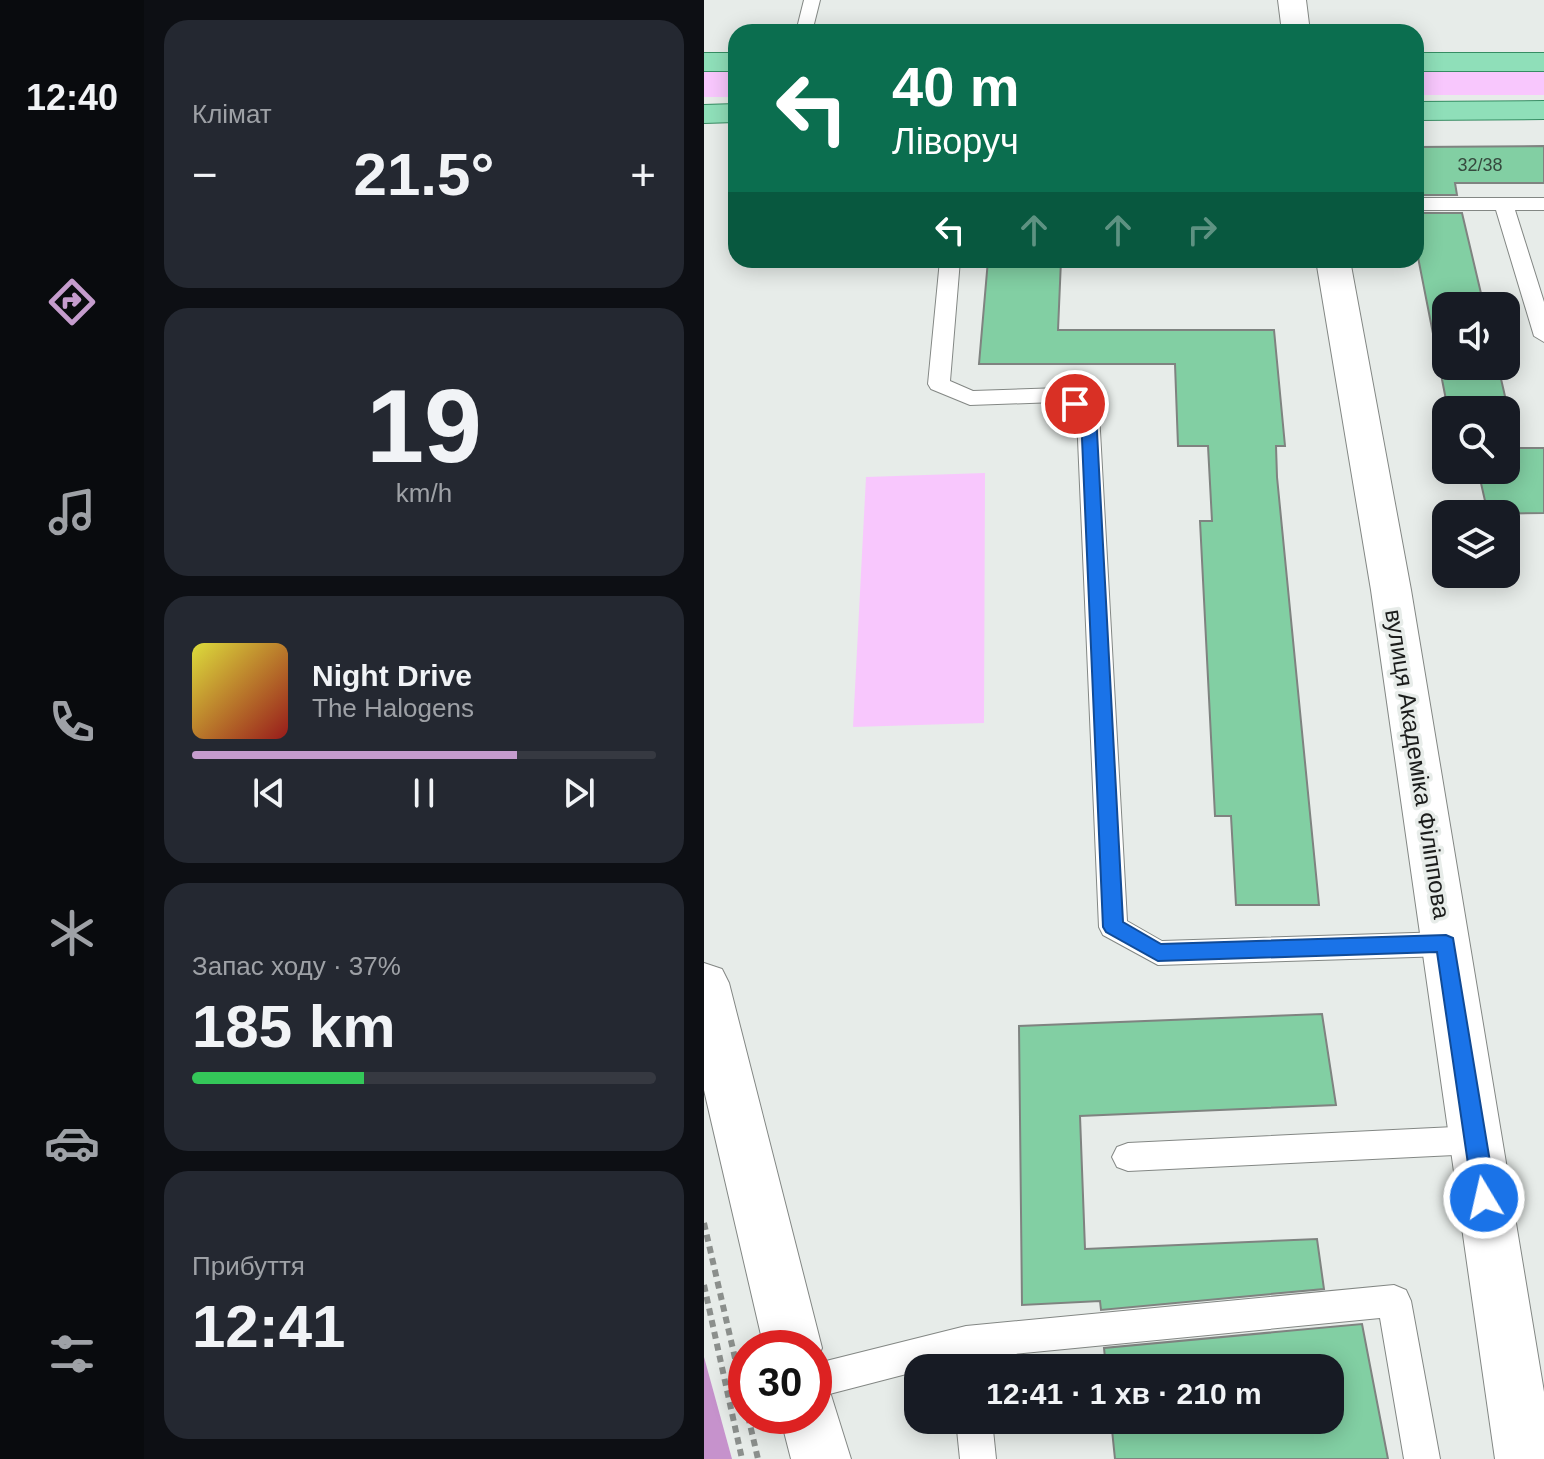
<!DOCTYPE html>
<html lang="uk">
<head>
<meta charset="utf-8">
<style>
  body { margin:0; font-family:Arial,sans-serif; background:#242831; color:#f1f3f6; height:100vh; display:flex; flex-direction:column; font-size:30px; white-space:nowrap }
  * { box-sizing:border-box; margin:0 }
  p { font-size:26px; color:#9ea1a6 }
  .icon { flex:none; width:44px; height:44px; fill:none; stroke:currentColor; stroke-width:2; stroke-linecap:round; stroke-linejoin:round }
  .map { position:relative; flex:1; overflow:hidden }
  .drawer { display:flex; flex-direction:column; gap:20px; padding:20px; background:#0d0f14; width:560px }
  .drawer>* { flex:none }
  .banner { position:absolute; left:24px; top:24px; width:696px; height:244px; border-radius:24px; box-shadow:0 4px 20px #0003; background:#0b6e4f; color:#fff; overflow:hidden }
  .buttons { position:absolute; left:728px; top:292px; display:grid; gap:16px }
  .buttons a { display:grid; place-items:center; width:88px; height:88px; border-radius:16px; background:#171b24; box-shadow:0 4px 20px #0003; font-size:40px }
  .speed { position:absolute; left:24px; top:1330px; display:flex; gap:16px; font-size:40px; font-weight:700; text-align:center }
  .speed>* { display:grid; place-content:center; width:104px; height:104px; border-radius:50%; background:#171b24; box-shadow:0 4px 20px #0003; line-height:1 }
  .speed .limit { border:12px solid #d22; background:#fff; color:#111 }
  .pin { position:absolute; display:grid; place-items:center; width:68px; height:68px; color:#fff; margin:-34px; border:4px solid #fff; border-radius:50%; box-shadow:0 2px 8px #0007 }
  .me { position:absolute; width:88px; margin:-44px; rotate:351deg; stroke-linejoin:round; filter:drop-shadow(0 0 6px #0008) }
  .turn { display:flex; align-items:center; gap:28px; height:168px; padding:0 32px; font-size:36px }
  .turn .icon { width:104px; height:104px; stroke-width:2.5 }
  .turn b { display:block; font-size:56px; line-height:68px }
  .lanes { display:flex; align-items:center; height:76px; padding:0 32px; background:#0003; justify-content:center; gap:40px; direction:ltr }
  .lanes .off { opacity:.35 }
  .big { font-size:60px; font-weight:800; line-height:1.1 }
  .drawer .card { flex:1; display:flex; flex-direction:column; justify-content:center; gap:12px; min-width:0; padding:0 28px; border-radius:24px; background:#242831 }
  .drawer .dial { align-items:center; gap:0 }
  .dial b { font-size:104px; line-height:1 }
  .song { display:flex; align-items:center; gap:24px }
  .cover { width:96px; height:96px; border-radius:12px; background:linear-gradient(135deg,hsl(60 70% 55%),hsl(0 70% 35%)) }
  .played { height:8px; border-radius:4px; background:linear-gradient(90deg,#c59ccd 70%,#363941 70%) }
  .keys { display:flex; justify-content:space-around; direction:ltr }
  .heat { display:flex; justify-content:space-between; align-items:center; font-size:44px; direction:ltr }
  .charge { height:12px; border-radius:6px; background:linear-gradient(90deg,#34c759 37%,#363941 0) }
  .trip { position:absolute; left:200px; top:1354px; width:440px; height:80px; border-radius:24px; background:#171b24; box-shadow:0 4px 20px #0003; font-weight:800; line-height:80px; text-align:center }
  main { display:flex; flex:1; min-height:0 }
  .dock { display:flex; flex-direction:column; width:144px; justify-content:space-around; align-items:center; background:#090b0e; color:#9ea1a6 }
  .dock .icon { width:56px; height:56px }
  .dock .on { color:#c59ccd }
  .dock b { font-size:36px; color:#f1f3f6 }
  .map>svg:first-child { display:block }
  .green { fill:#f8c7fd }
  .forest { fill:#c692cc }
  .building { fill:#82cfa3; stroke:#7f8380; stroke-width:2 }
  .lines { fill:none; stroke-linecap:round; stroke-linejoin:round }
  .lane-casing { stroke:#838784; stroke-width:2 }
  .street-casing { stroke:#838784; stroke-width:2 }
  .secondary-casing { stroke:#838784; stroke-width:2 }
  .primary-casing { stroke:#368d63; stroke-width:2 }
  .path { stroke:#8b8f8c; stroke-width:6; stroke-dasharray:7 5; stroke-linecap:butt }
  .lane { fill:#fff; fill-rule:evenodd }
  .street { fill:#fff; fill-rule:evenodd }
  .secondary { fill:#fff; fill-rule:evenodd }
  .primary { fill:#8fdfb9; fill-rule:evenodd }
  .route { fill:#1a73e8; stroke:#114b97; stroke-width:2 }
  .labels { text-anchor:middle; dominant-baseline:central; stroke-width:7; stroke-linejoin:round; paint-order:stroke }
  .far-number-label { font-size:18px; fill:#35493d }
  .street-label { font-size:24px; fill:#1b1c1b; stroke:#e7ece9 }
</style>
</head>
<body>
<main>
<nav class="dock">
<b>12:40</b>
<svg class="icon on" aria-label="directions" viewBox="0 0 24 24"><path d="M12 3l9 9-9 9-9-9zM9 14v-3h6M13 9l2 2-2 2"/></svg>
<svg class="icon" aria-label="music" viewBox="0 0 24 24"><path d="M9 18V5l10-2v13"/><circle cx="6" cy="18" r="3"/><circle cx="16" cy="16" r="3"/></svg>
<svg class="icon" aria-label="phone" viewBox="0 0 24 24"><path d="M5 4h4l2 5-3 2q2 4 5 5l2-3 5 2v4C11 20 4 13 5 4z"/></svg>
<svg class="icon" aria-label="climate" viewBox="0 0 24 24"><path d="M12 3v18M4 7l16 10M4 17L20 7"/></svg>
<svg class="icon" aria-label="car" viewBox="0 0 24 24"><path d="M5 17H2v-5l4-1 3-4h7l3 4 3 1v5h-3M9 17h6M6 11h13"/><circle cx="7" cy="17" r="2"/><circle cx="17" cy="17" r="2"/></svg>
<svg class="icon" aria-label="filters" viewBox="0 0 24 24"><path d="M4 7h16M4 17h16"/><circle cx="9" cy="7" r="2"/><circle cx="15" cy="17" r="2"/></svg>
</nav>
<section class="drawer">
<div class="card"><p>Клімат</p>
<div class="heat"><a>−</a><b class="big">21.5°</b><a>+</a></div>
</div>
<div class="card dial"><b>19</b><p>km/h</p></div>
<div class="card">
<div class="song"><i class="cover"></i><div><b>Night Drive</b><p>The Halogens</p></div></div>
<div class="played"></div>
<div class="keys"><svg class="icon" aria-label="previous" viewBox="0 0 24 24"><path d="M18 5L8 12l10 7zM5 5v14"/></svg><svg class="icon" aria-label="pause" viewBox="0 0 24 24"><path d="M8 5v14M16 5v14"/></svg><svg class="icon" aria-label="next" viewBox="0 0 24 24"><path d="M6 5l10 7-10 7zM19 5v14"/></svg></div>
</div>
<div class="card"><p>Запас ходу · 37%</p><b class="big">185 km</b><div class="charge"></div></div>
<div class="card"><p>Прибуття</p><b class="big">12:41</b></div>
</section>
<div class="map">
<svg width="840" height="1459" viewBox="0 0 840 1459">
  <rect width="100%" height="100%" fill="#e7ece9"/>
  <!-- green -->
  <g class="green">
    <rect x="712" y="69" width="128" height="26"/>
    <rect x="0" y="70" width="32" height="27"/>
    <path d="M281,473L280,723L149,727L162,477Z"/>
  </g>
  <!-- forest -->
  <path class="forest" d="M0,1357L28,1459H0Z"/>
  <!-- building -->
  <g class="building">
    <path d="M840,146V183H751L753,195H712V147Z"/>
    <path d="M712,213H758L780,306H742V366H794L813,448H840V513L784,514L774,470H802V410H744L712,247Z"/>
    <path d="M284,260H357L354,330H570L581,446H572L573,477L615,905H532L527,816H511L496,521H508L504,446H474L471,364H275Z"/>
    <path d="M618,1014L632,1105L376,1116L381,1249L613,1239L620,1289L397,1310L396,1301L318,1305L315,1026Z"/>
    <path d="M658,1324L684,1459H411L407,1420H626V1368H402L400,1348Z"/>
  </g>
  <g class="lines">
    <!-- lane casing -->
    <g class="lane-casing">
      <g id="lane">
        <path d="M100,0H116L108,32H92Z"/>
        <path d="M712,198H840V210H811L840,302V342L830,336L792,210H712Z"/>
        <path d="M236,260H256L246,381L269,391L357,388L365,390L395,413L423,921L458,941L742,932L752,936L756,944L752,952L742,956L454,965L399,935L395,927L373,416L352,402L266,405L227,389L224,384Z"/>
        <path d="M771,1126L782,1130L787,1140L782,1150L771,1154L424,1171L413,1167L408,1157L413,1147L424,1143Z"/>
        <path d="M690,1285L702,1290L707,1301L736,1459H700L676,1318L280,1357L281,1368H247L246,1362L214,1368V1371L110,1398V1364L262,1326Z"/>
        <path d="M252,1420H288L292,1459H256Z"/>
      </g>
    </g>
    <!-- street casing -->
    <g class="street-casing">
      <g id="street">
        <path d="M574,0H602L606,32H578Z"/>
        <path d="M612,260H646L707,590L840,1392V1459H791L667,590Z"/>
      </g>
    </g>
    <!-- secondary casing -->
    <g class="secondary-casing">
      <g id="secondary">
        <path d="M0,963L18,969L25,983L118,1348L110,1366V1348H60L0,1090Z"/>
        <path d="M110,1388L127,1395L147,1459H87L76,1416H110Z"/>
      </g>
    </g>
    <!-- primary casing -->
    <g class="primary-casing">
      <g id="primary">
        <rect x="0" y="53" width="32" height="18"/>
        <rect x="712" y="53" width="128" height="18"/>
        <path d="M840,101V119L712,120V102Z"/>
        <path d="M32,104V122L0,123V105Z"/>
      </g>
    </g>
    <!-- path -->
    <g class="path">
      <path d="M0,1223L42,1406"/>
      <path d="M0,1285L38,1459"/>
      <path d="M44,1416L54,1459"/>
    </g>
    <!-- lane -->
    <use href="#lane" class="lane"/>
    <!-- street -->
    <use href="#street" class="street"/>
    <!-- secondary -->
    <use href="#secondary" class="secondary"/>
    <!-- primary -->
    <use href="#primary" class="primary"/>
  </g>
  <!-- route -->
  <path class="route" d="M371,399L392,413L419,922L457,944L742,935L749,938L792,1198L788,1205L780,1208L772,1205L769,1198L733,952L454,961L402,932L399,927L377,415L363,404Z"/>
  <g class="labels">
    <!-- far-number labels -->
    <g class="far-number-label">
      <text x="776" y="165">32/38</text>
    </g>
    <!-- street labels -->
    <g class="street-label">
      <text transform="translate(714 764) rotate(81)">вулиця Академіка Філіппова</text>
    </g>
  </g>
</svg>
<div class="buttons">
<a><svg class="icon" aria-label="sound" viewBox="0 0 24 24"><path d="M4 9h4l5-4v14l-5-4H4zM17 9q2 3 0 6"/></svg></a>
<a><svg class="icon" aria-label="search" viewBox="0 0 24 24"><circle cx="10" cy="10" r="6"/><path d="M15 15l6 6"/></svg></a>
<a><svg class="icon" aria-label="layers" viewBox="0 0 24 24"><path d="M12 4l9 5-9 5-9-5zM3 14l9 5 9-5"/></svg></a>
</div>
<div class="speed"><div class="limit">30</div></div>
<div class="pin" style="left:371px;top:404px;background:#d93025"><svg class="icon" aria-label="arrive" viewBox="0 0 24 24"><path d="M6 21V4h12l-3 4 3 4H6"/></svg></div>
<svg class="me" style="left:780px;top:1198px" viewBox="-20 -20 40 40"><circle r="17" fill="#1a73e8" stroke="#fff" stroke-width="3"/><path d="M0-11L8 9 0 5-8 9z" fill="#fff"/></svg>
<div class="trip">12:41 · 1 хв · 210 m</div>
<div class="banner">
<div class="turn"><svg class="icon" aria-label="left" viewBox="0 0 24 24"><path d="M17 20v-9H6M10 6l-5 5 5 5"/></svg><div><b>40 m</b>Ліворуч</div></div>
<div class="lanes"><svg class="icon" aria-label="left" viewBox="0 0 24 24"><path d="M17 20v-9H6M10 6l-5 5 5 5"/></svg><svg class="icon off" aria-label="ahead" viewBox="0 0 24 24"><path d="M12 20V5M6 11l6-6 6 6"/></svg><svg class="icon off" aria-label="ahead" viewBox="0 0 24 24"><path d="M12 20V5M6 11l6-6 6 6"/></svg><svg class="icon off" aria-label="right" viewBox="0 0 24 24"><path d="M7 20v-9h11M14 6l5 5-5 5"/></svg></div>
</div>
</div>
</main>
</body>
</html>
